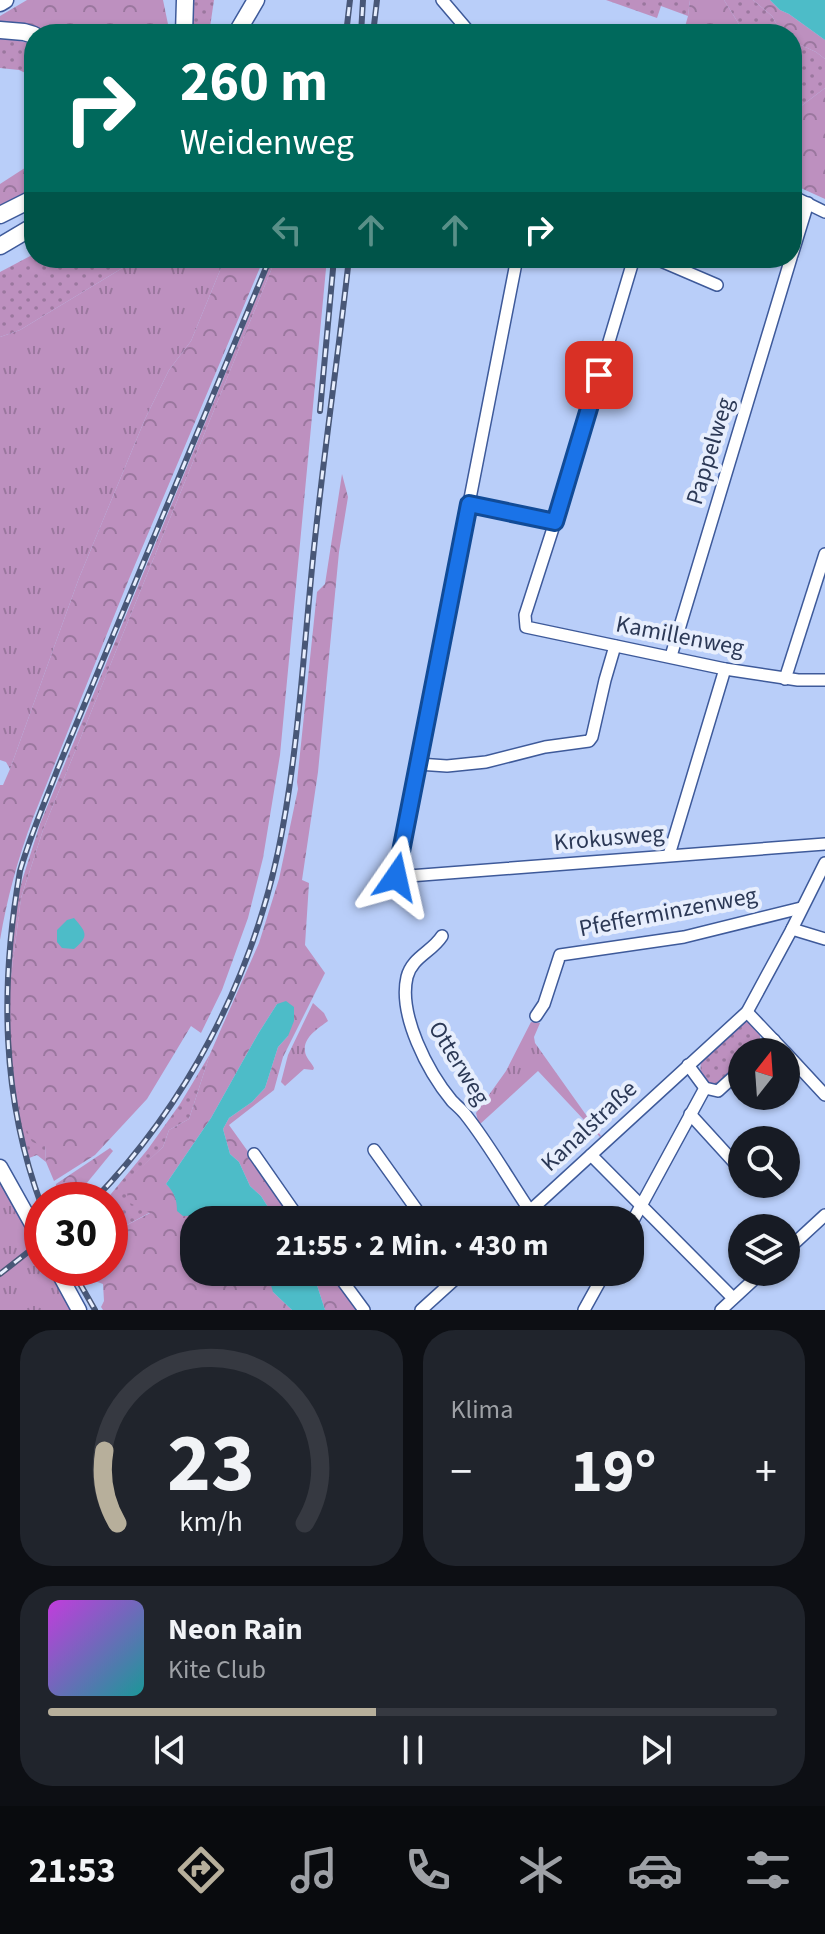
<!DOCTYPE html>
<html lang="de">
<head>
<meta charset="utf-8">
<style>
  body { margin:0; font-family:"Source Sans 3",sans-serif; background:#20242c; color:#f1f3f6; height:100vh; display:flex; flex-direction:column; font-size:30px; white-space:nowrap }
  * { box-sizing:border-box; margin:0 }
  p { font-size:26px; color:#9ea1a6 }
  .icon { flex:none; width:44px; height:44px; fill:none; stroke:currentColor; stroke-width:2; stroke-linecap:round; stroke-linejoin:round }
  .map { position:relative; height:1310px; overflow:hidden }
  .side { display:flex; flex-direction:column; gap:20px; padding:20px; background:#0d0f14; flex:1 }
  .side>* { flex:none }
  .guide { position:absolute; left:24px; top:24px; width:778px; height:244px; border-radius:32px; box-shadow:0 2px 6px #0004; background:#00695c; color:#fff; overflow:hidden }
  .needle { width:52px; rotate:17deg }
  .controls { position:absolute; left:728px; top:1038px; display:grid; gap:16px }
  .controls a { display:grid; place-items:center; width:72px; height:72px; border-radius:50%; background:#171b24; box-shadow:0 2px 6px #0004; font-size:40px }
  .speed { position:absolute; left:24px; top:1182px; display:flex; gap:16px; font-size:40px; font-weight:700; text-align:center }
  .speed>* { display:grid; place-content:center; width:104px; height:104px; border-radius:50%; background:#171b24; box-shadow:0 2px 6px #0004; line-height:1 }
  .speed .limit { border:12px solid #d22; background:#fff; color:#111 }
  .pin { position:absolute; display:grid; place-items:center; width:68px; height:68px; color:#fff; margin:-34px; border-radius:16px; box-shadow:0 4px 12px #0006 }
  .me { position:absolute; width:88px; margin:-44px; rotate:11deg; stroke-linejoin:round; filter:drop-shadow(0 0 6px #0008) }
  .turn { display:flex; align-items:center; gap:28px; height:168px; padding:0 24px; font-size:36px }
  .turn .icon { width:104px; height:104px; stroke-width:2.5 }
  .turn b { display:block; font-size:56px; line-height:68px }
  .lanes { display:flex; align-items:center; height:76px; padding:0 24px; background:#0003; justify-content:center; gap:40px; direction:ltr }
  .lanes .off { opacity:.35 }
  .big { font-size:60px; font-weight:700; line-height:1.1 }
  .side .widget { flex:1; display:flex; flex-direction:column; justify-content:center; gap:12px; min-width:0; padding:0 28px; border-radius:32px; background:#20242c }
  .side .dial { align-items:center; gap:0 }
  .dial svg { height:208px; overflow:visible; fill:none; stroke:#363941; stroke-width:7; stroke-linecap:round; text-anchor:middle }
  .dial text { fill:#f1f3f6; stroke:none }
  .song { display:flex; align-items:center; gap:24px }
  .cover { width:96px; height:96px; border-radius:12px; background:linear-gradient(135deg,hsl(290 70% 55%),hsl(180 70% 35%)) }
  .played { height:8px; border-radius:4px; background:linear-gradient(90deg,#b7af9b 45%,#363941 45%) }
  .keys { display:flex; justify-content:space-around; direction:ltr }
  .heat { display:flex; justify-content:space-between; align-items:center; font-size:44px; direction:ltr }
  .side .tiles { flex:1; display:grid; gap:20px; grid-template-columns:1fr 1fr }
  .widget:last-child { grid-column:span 2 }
  .trip { position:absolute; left:180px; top:1206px; width:464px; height:80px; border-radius:32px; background:#171b24; box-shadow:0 2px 6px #0004; font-weight:700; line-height:80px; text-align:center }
  .tabs { display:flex; height:128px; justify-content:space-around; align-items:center; background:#090b0e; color:#9ea1a6 }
  .tabs .icon { width:56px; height:56px }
  .tabs .on { color:#b7af9b }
  .tabs b { font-size:36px; color:#f1f3f6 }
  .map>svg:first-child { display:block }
  .grass { fill:url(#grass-dots) }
  .forest { fill:url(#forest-crowns) }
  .park { fill:url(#park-tufts) }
  .water { fill:#4dbcc8 }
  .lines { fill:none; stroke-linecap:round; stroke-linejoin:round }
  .minor-casing { stroke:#3e5a9a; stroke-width:14 }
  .major-casing { stroke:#3e5a9a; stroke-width:17 }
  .highway-casing { stroke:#3e5a9a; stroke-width:19 }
  .minor { stroke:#fff; stroke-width:11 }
  .major { stroke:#fff; stroke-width:14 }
  .highway { stroke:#fff; stroke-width:16 }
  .rail-casing { stroke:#485777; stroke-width:6 }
  .rail { stroke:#e7eefd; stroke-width:3; stroke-dasharray:9; stroke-linecap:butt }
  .route-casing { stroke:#114b97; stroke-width:20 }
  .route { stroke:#1a73e8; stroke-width:14 }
  .labels { text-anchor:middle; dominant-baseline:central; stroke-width:8; stroke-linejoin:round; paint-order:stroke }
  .street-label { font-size:24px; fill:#2c3956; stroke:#e7eefd }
</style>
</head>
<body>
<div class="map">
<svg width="825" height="1310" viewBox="0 0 825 1310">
  <defs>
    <pattern id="grass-dots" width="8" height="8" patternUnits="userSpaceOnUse" patternTransform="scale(2)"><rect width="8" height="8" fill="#bd90bf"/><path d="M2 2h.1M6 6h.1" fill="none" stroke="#9a779e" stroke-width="1.8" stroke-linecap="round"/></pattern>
    <pattern id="forest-crowns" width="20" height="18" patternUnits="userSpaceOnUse" patternTransform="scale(2)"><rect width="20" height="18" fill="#bd90bf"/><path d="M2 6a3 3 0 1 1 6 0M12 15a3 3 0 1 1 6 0" fill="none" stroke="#9a779e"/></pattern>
    <pattern id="park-tufts" width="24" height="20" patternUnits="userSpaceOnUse" patternTransform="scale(2)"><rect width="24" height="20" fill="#bd90bf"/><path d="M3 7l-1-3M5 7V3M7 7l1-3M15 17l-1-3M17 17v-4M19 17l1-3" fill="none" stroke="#9a779e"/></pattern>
  </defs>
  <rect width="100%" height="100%" fill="#b9cef9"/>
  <!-- grass -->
  <g class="grass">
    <path d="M190,0H214L209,34H189Z"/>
    <path d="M606,0H690L688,16L661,6L657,18Z"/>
    <path d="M724,0H753L772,16L782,34H745Z"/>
    <path d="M5,38L29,43L34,46V77L19,70L0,68V39Z"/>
    <path d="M792,41L816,52L825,59V88L792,113Z"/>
    <path d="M34,254V258H139L20,330L0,337V272Z"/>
    <path d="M273,258H276L43,830L21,898L10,984L45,1146L46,1162L37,1155L29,1158C6,1080 0,994 14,913C20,883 31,854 40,824Z"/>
    <path d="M746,1020C762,1025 764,1041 754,1052H742V1064C733,1073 717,1095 705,1081C700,1074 700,1069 701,1062Z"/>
    <path d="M210,1054L189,1119L169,1130L163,1147L127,1181L151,1212L110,1234V1200H106L148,1149L180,1104Z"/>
  </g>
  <!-- forest -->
  <g class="forest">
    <path d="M27,0H163L169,29L168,34H49L20,23L0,22V16Z"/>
    <path d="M690,0H724L745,34H683L688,16Z"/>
    <path d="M753,0H770L780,10L789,14L825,40V59L816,52L792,41V34H782L772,16Z"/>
    <path d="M825,88V199L792,184V113Z"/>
    <path d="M34,162V189L0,207V184Z"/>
    <path d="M223,258H264L129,579L33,818C18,858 7,898 0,940V785H3L10,769L79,578L145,419L169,370L191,341L221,268Z"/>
    <path d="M276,258H327L280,755L263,858L248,918L222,990L201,1033L191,1026L147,1099L95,1155L54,1181L46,1162L45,1146L32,1142L21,1116L12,1038L10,984L21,898L43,830Z"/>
    <path d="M342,474L348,497L339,552L318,772L302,880L309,883L305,945L325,973L283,1057L274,1090L229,1125L297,1220H276L261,1196L250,1186L239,1162L230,1154L223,1129L229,1118L252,1102L265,1088L278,1047L288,1036L277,1004L258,1034L211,1118L166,1184L172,1190L177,1201L220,1220H194V1272H290L273,1292L292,1310H103L101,1307L104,1301L103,1284L81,1276L77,1268H110V1234L150,1213L128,1202L126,1181L163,1147L169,1130L189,1119L210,1054L259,943L279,879L298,789L297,782L317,592L325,584Z"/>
    <path d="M110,1148L113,1151L73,1200H55L56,1184Z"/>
    <path d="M310,1272H333L360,1310H325L314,1276Z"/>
  </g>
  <!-- park -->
  <g class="park">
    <path d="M139,258H223L221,268L191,341L169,370L145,419L79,578L10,769L6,762L0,760V337L20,330Z"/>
    <path d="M313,1003L324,1013L328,1021C319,1028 303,1037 305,1051C305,1057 312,1063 314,1068L313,1070L304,1069L285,1086L281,1082L288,1055Z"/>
    <path d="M531,1022L540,1023L534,1037L535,1043L601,1136L600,1137L538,1071L479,1125L476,1113L506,1071Z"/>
    <path d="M0,1175L42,1252V1268H50L70,1310H0Z"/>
  </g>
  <!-- water -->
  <g class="water">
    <path d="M770,0H825V40L789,14L780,10Z"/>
    <path d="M74,918C86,932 90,936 74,949L62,948L57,942V930L67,920Z"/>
    <path d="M286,1001L294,1007V1021L288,1036L278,1047L265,1088L252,1102L229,1118L223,1129L230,1154L239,1162L250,1186L261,1196L276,1220H220L210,1215L183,1216L177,1211C177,1199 174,1192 166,1184L211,1118L258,1034L277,1004Z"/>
    <path d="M290,1272H310L314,1276L325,1310H292L273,1292L270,1282L275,1275Z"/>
  </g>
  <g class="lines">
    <!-- minor casing -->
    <g class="minor-casing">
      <g id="minor">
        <path d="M442,0L471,34"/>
        <path d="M792,196L825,212"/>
        <path d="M792,255L808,203"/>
        <path d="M517,258L396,877L825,844"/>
        <path d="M634,258L555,522L525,615L526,627L725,669L798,680H825"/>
        <path d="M654,258L717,285"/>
        <path d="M469,504L555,522"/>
        <path d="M671,656L791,258"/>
        <path d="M785,679L825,554"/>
        <path d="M418,764L447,766L486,762L545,747L589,741L592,737L605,680L615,646"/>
        <path d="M669,855L725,669"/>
        <path d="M792,929L825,939"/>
        <path d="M442,936C432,952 412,957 407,977C398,1015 428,1072 452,1101C456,1105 461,1109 465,1114C489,1144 509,1180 530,1211"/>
        <path d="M747,1012L785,1052"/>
        <path d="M536,1016L544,1004L560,955L684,937L801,908"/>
        <path d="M761,1052L774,1040"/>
        <path d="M786,1053L825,1095"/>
        <path d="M688,1065L705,1088L718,1091L742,1069"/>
        <path d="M690,1114L742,1171"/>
        <path d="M374,1150L424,1220"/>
        <path d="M254,1154L300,1220"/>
        <path d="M591,1155L733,1298"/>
        <path d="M520,1220L747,1012L792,929L825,863"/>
        <path d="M630,1226L705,1088"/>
        <path d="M786,1251L825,1215"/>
        <path d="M336,1272L364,1310"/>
        <path d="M421,1310L463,1272"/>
        <path d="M584,1310L605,1272"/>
        <path d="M721,1310L762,1272"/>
      </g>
    </g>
    <!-- major casing -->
    <g class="major-casing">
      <g id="major">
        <path d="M0,1167L42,1242"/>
        <path d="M56,1268L79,1310"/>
      </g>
    </g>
    <!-- highway casing -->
    <g class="highway-casing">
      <g id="highway">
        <path d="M0,3L5,0"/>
        <path d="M0,30L24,32L34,35"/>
        <path d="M184,34L185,0"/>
        <path d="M236,34L256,0"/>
        <path d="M0,215L34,198"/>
        <path d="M0,246L34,226"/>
      </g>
    </g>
    <!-- minor -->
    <use href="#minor" class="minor"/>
    <!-- major -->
    <use href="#major" class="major"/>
    <!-- highway -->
    <use href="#highway" class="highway"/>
    <!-- rail casing -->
    <g class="rail-casing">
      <g id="rail">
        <path d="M346,34L350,0"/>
        <path d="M361,34L363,0"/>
        <path d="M373,34L377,0"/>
        <path d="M320,411L334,258"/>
        <path d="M94,1200C187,1104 250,982 278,852C298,756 303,656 313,558C323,458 338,358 349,258"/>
        <path d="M42,1207C1,1097 0,986 20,871C30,836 45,802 58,768L270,258"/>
        <path d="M71,1268L95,1310"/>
        <path d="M0,1274L42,1241"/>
      </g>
    </g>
    <!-- rail -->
    <use href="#rail" class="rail"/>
  </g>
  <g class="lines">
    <!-- route casing -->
    <g class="route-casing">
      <path id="route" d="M396,877L469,504L555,522L599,375"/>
    </g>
    <!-- route -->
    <use href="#route" class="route"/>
  </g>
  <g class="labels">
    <!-- street labels -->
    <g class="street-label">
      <text transform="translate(710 451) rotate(-73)">Pappelweg</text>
      <text transform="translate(680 636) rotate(11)">Kamillenweg</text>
      <text transform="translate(609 838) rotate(-5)">Krokusweg</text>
      <text transform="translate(668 912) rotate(-11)">Pfefferminzenweg</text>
      <text transform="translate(459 1063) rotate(58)">Otterweg</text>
      <text transform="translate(589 1126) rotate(-43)">Kanalstraße</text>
    </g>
  </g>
</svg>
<div class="controls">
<a><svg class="needle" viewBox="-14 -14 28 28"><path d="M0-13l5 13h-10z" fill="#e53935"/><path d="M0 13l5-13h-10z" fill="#9ea1a6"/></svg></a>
<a><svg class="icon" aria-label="search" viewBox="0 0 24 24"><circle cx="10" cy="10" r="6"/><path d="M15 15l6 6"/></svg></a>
<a><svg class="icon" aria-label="layers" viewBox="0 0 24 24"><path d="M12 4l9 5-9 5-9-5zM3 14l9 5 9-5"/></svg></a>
</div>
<div class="speed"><div class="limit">30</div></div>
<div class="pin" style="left:599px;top:375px;background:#d93025"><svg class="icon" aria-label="arrive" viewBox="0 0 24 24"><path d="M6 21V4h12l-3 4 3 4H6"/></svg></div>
<svg class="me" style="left:396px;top:877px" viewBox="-20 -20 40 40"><path d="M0-17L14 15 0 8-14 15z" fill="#1a73e8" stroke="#fff" stroke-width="4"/></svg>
<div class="trip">21:55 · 2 Min. · 430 m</div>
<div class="guide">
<div class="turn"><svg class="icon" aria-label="right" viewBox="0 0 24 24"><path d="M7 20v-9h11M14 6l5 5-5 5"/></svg><div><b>260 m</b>Weidenweg</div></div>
<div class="lanes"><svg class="icon off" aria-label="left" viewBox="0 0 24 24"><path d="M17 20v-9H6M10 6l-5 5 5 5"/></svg><svg class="icon off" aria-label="ahead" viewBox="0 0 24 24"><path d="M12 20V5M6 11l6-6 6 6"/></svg><svg class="icon off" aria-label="ahead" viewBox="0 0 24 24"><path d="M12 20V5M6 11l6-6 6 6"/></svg><svg class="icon" aria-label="right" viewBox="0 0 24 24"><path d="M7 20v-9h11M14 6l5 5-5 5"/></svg></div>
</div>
</div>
<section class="side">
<div class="tiles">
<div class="widget dial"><svg viewBox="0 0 100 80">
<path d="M14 69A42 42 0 1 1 86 69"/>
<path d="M14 69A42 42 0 0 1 9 41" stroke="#b7af9b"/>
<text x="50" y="56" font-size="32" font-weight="700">23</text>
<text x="50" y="72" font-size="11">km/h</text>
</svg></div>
<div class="widget"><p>Klima</p>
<div class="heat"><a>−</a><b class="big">19°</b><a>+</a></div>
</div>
<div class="widget">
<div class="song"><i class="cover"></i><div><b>Neon Rain</b><p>Kite Club</p></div></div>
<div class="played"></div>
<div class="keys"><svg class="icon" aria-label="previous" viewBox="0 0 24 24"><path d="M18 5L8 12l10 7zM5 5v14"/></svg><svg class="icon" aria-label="pause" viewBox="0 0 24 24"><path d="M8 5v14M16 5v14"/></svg><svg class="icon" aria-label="next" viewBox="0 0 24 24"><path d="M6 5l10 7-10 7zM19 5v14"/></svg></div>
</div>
</div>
</section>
<nav class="tabs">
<b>21:53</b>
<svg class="icon on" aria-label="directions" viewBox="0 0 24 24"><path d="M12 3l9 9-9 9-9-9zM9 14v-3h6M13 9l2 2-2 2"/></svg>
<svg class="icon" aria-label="music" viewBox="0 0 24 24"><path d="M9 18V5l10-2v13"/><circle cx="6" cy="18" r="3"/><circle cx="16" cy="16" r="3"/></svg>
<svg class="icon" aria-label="phone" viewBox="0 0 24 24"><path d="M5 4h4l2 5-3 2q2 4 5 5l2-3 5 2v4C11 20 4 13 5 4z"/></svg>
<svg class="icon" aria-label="climate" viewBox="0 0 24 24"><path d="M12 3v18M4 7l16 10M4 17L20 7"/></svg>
<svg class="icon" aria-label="car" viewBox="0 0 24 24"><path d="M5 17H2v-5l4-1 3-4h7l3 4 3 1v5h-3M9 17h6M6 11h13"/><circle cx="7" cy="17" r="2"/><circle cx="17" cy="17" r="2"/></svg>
<svg class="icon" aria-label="filters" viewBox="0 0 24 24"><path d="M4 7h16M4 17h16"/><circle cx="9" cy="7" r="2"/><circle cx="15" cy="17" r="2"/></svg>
</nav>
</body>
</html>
